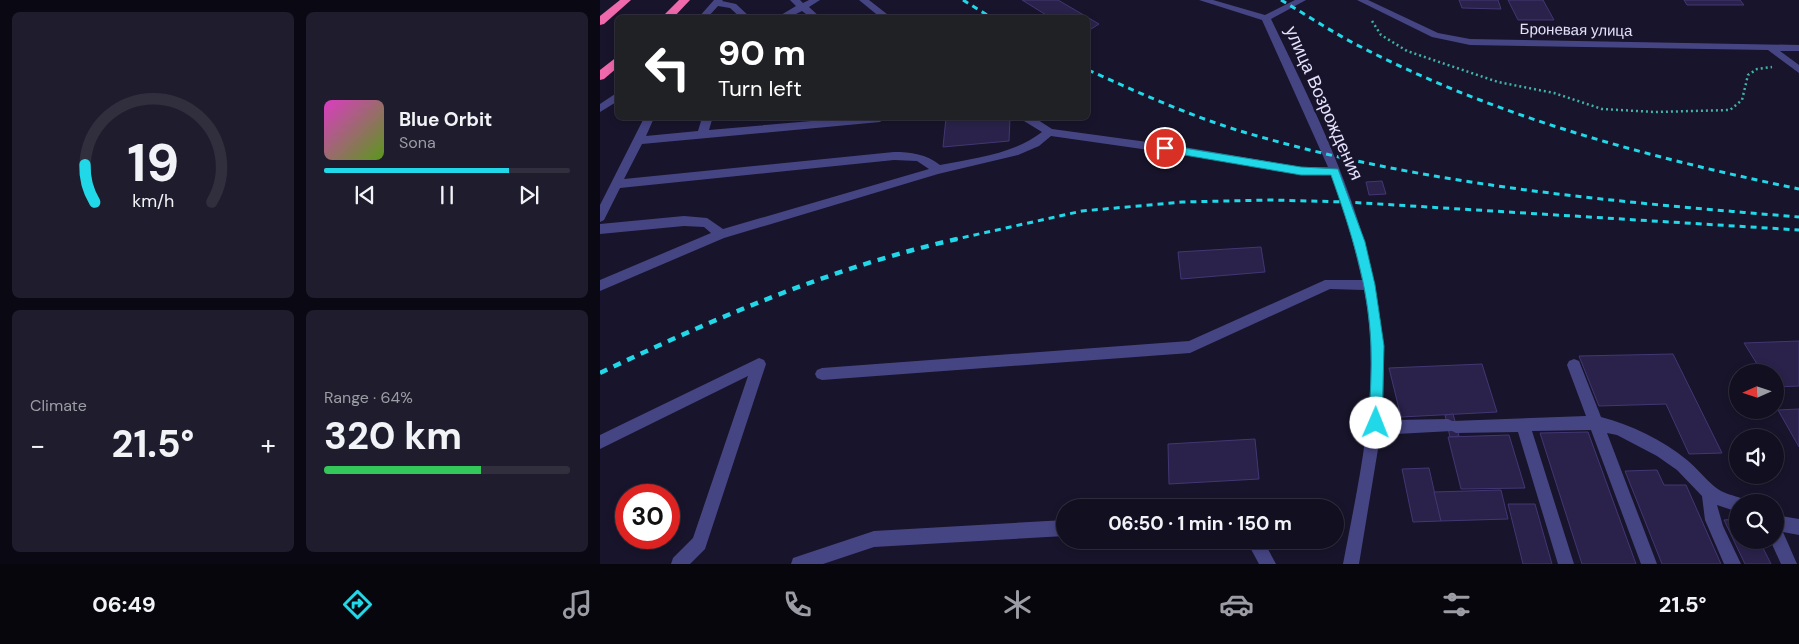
<!DOCTYPE html>
<html lang="en">
<head>
<meta charset="utf-8">
<style>
  body { margin:0; font-family:"DM Sans",sans-serif; background:#1f1d2d; color:#f1f3f6; height:100vh; display:flex; flex-direction:column; font-size:19px; white-space:nowrap }
  * { box-sizing:border-box; margin:0 }
  p { font-size:16px; color:#9c9ca5 }
  .icon { flex:none; width:28px; height:28px; fill:none; stroke:currentColor; stroke-width:2; stroke-linecap:round; stroke-linejoin:round }
  .map { position:relative; flex:1; overflow:hidden }
  .panel { display:flex; flex-direction:column; gap:12px; padding:12px; background:#0a0812; width:600px }
  .panel>* { flex:none }
  .hud { position:absolute; left:15px; top:15px; width:475px; height:105px; border-radius:8px; box-shadow:0 2px 8px #0003,0 0 0 1px #312f3e; background:#202124; color:#fff; overflow:hidden }
  .needle { width:32px; rotate:267deg }
  .buttons { position:absolute; left:1129px; top:364px; display:grid; gap:10px }
  .buttons a { display:grid; place-items:center; width:55px; height:55px; border-radius:50%; background:#120f20; box-shadow:0 2px 8px #0003,0 0 0 1px #312f3e; font-size:25px }
  .speed { position:absolute; left:15px; top:484px; display:flex; gap:10px; font-size:25px; font-weight:700; text-align:center }
  .speed>* { display:grid; place-content:center; width:65px; height:65px; border-radius:50%; background:#120f20; box-shadow:0 2px 8px #0003,0 0 0 1px #312f3e; line-height:1 }
  .speed .limit { border:8px solid #d22; background:#fff; color:#111 }
  .pin { position:absolute; display:grid; place-items:center; width:42px; height:42px; color:#fff; margin:-21px; border:2px solid #fff; border-radius:50%; box-shadow:0 1px 5px #0007 }
  .me { position:absolute; width:55px; margin:-28px; rotate:1deg; stroke-linejoin:round; filter:drop-shadow(0 0 4px #0008) }
  .turn { display:flex; align-items:center; gap:18px; height:105px; padding:0 20px; font-size:22px }
  .turn .icon { width:65px; height:65px; stroke-width:2.5 }
  .turn b { display:block; font-size:35px; line-height:42px }
  .big { font-size:38px; font-weight:700; line-height:1.1 }
  .panel .card { flex:1; display:flex; flex-direction:column; justify-content:center; gap:8px; min-width:0; padding:0 18px; border-radius:8px; background:#1f1d2d }
  .panel .dial { align-items:center; gap:0 }
  .dial svg { height:130px; overflow:visible; fill:none; stroke:#312f3e; stroke-width:7; stroke-linecap:round; text-anchor:middle }
  .dial text { fill:#f1f3f6; stroke:none }
  .song { display:flex; align-items:center; gap:15px }
  .cover { width:60px; height:60px; border-radius:8px; background:linear-gradient(135deg,hsl(310 70% 55%),hsl(90 70% 35%)) }
  .played { height:5px; border-radius:2px; background:linear-gradient(90deg,#21d8e8 75%,#312f3e 75%) }
  .keys { display:flex; justify-content:space-around; direction:ltr }
  .heat { display:flex; justify-content:space-between; align-items:center; font-size:28px; direction:ltr }
  .charge { height:8px; border-radius:4px; background:linear-gradient(90deg,#34c759 64%,#312f3e 0) }
  .panel .tiles { flex:1; display:grid; gap:12px; grid-template-columns:repeat(2,1fr) }
  .trip { position:absolute; left:456px; top:499px; width:288px; height:50px; border-radius:25px; background:#120f20; box-shadow:0 2px 8px #0003,0 0 0 1px #312f3e; font-weight:700; line-height:50px; text-align:center }
  .menu { display:flex; height:80px; justify-content:space-around; align-items:center; background:#07060d; color:#9c9ca5 }
  .menu .icon { width:35px; height:35px }
  .menu .selected { color:#21d8e8 }
  .menu b { font-size:22px; color:#f1f3f6 }
  main { display:flex; flex:1; min-height:0 }
  .map>svg:first-child { display:block }
  .building { fill:#2a224a; stroke:#423773 }
  .lines { fill:none; stroke-linecap:round; stroke-linejoin:round }
  .path { stroke:#3fb2a9; stroke-width:2.5; stroke-dasharray:2 3; stroke-linecap:butt }
  .minor { fill:#464584; fill-rule:evenodd }
  .highway { fill:#ef69ac; fill-rule:evenodd }
  .rail-far1 { stroke:#21d8e8; stroke-width:3; stroke-dasharray:6 5; stroke-linecap:butt }
  .rail { stroke:#21d8e8; stroke-width:4.5; stroke-dasharray:8 7; stroke-linecap:butt }
  .route { fill:#21d8e8; stroke:#158c97 }
  .labels { text-anchor:middle; dominant-baseline:central; stroke-width:5; stroke-linejoin:round; paint-order:stroke }
  .far-street-label { font-size:15px; fill:#e4e1fc; stroke:#18142b }
  .street-label { font-size:18px; fill:#e4e1fc; stroke:#18142b }
</style>
</head>
<body>
<main>
<section class="panel">
<div class="tiles">
<div class="card dial"><svg viewBox="0 0 100 80">
<path d="M14 69A42 42 0 1 1 86 69"/>
<path d="M14 69A42 42 0 0 1 8 46" stroke="#21d8e8"/>
<text x="50" y="56" font-size="32" font-weight="700">19</text>
<text x="50" y="72" font-size="11">km/h</text>
</svg></div>
<div class="card">
<div class="song"><i class="cover"></i><div><b>Blue Orbit</b><p>Sona</p></div></div>
<div class="played"></div>
<div class="keys"><svg class="icon" aria-label="previous" viewBox="0 0 24 24"><path d="M18 5L8 12l10 7zM5 5v14"/></svg><svg class="icon" aria-label="pause" viewBox="0 0 24 24"><path d="M8 5v14M16 5v14"/></svg><svg class="icon" aria-label="next" viewBox="0 0 24 24"><path d="M6 5l10 7-10 7zM19 5v14"/></svg></div>
</div>
<div class="card"><p>Climate</p>
<div class="heat"><a>−</a><b class="big">21.5°</b><a>+</a></div>
</div>
<div class="card"><p>Range · 64%</p><b class="big">320 km</b><div class="charge"></div></div>
</div>
</section>
<div class="map">
<svg width="1199" height="564" viewBox="0 0 1199 564">
  <rect width="100%" height="100%" fill="#18142b"/>
  <!-- building -->
  <g class="building">
    <path d="M422,0H458L499,24L488,31V18H451Z"/>
    <path d="M859,0H898L901,9L862,8Z"/>
    <path d="M908,0H943L954,20H918Z"/>
    <path d="M1084,0H1140L1144,5H1087Z"/>
    <path d="M346,118H410L409,141L343,147Z"/>
    <path d="M782,181L786,194L769,195L766,182Z"/>
    <path d="M661,247L665,272L581,279L578,252Z"/>
    <path d="M1199,341V386L1175,387V372H1162L1144,343Z"/>
    <path d="M1073,354L1122,453L1089,454L1066,404L999,406L979,356Z"/>
    <path d="M882,364L897,412L801,417L789,368Z"/>
    <path d="M1199,409V447L1178,410Z"/>
    <path d="M853,414L859,436L850,437L845,415Z"/>
    <path d="M988,432L1036,564H982L940,433Z"/>
    <path d="M909,435L925,488L861,489L848,437Z"/>
    <path d="M655,439L659,479L569,484L568,444Z"/>
    <path d="M829,468L841,521L813,522L802,469Z"/>
    <path d="M1057,470L1064,485H1086L1121,564H1062L1025,471Z"/>
    <path d="M901,490L908,519L841,521L834,492Z"/>
    <path d="M908,504H935L952,564H923Z"/>
    <path d="M1138,519V540H1159L1171,564H1145L1124,520Z"/>
  </g>
  <g class="lines">
    <!-- path -->
    <path class="path" d="M772,21L781,35L807,51L898,82L954,93L1002,109L1055,112L1130,110L1142,100L1148,75L1157,69L1172,67"/>
    <!-- minor -->
    <g class="minor">
      <path d="M114,0H123L122,1L136,4L151,18H141L130,8L118,6L107,18H98Z"/>
      <path d="M190,0H200L203,3L209,0H220L209,7L221,18H211L202,11L188,18H176L196,6Z"/>
      <path d="M259,0H269L292,18H281Z"/>
      <path d="M599,0H613L665,15L695,0H706L671,19C734,150 795,268 782,417L796,420L848,419L852,421L986,416L967,365L969,361L974,359L979,361L1001,417C1031,425 1063,440 1087,460C1097,468 1105,479 1115,487C1123,494 1134,495 1143,499L1145,502H1138V512L1117,505L1123,526L1141,564H1124L1105,520L1102,496L1077,470L1057,456L1017,435L1007,433L1057,564H1041L991,430L932,431L974,564H958L918,432L856,433L852,431L796,434L781,431L759,564H743C760,474 782,382 764,290L730,289L590,353L222,380L217,378L215,374L217,370L222,368L589,341L725,280H762L747,218L731,175H701L584,155L451,136L439,146L418,155L338,174L124,238L0,291V280L111,233L104,227L84,226L0,234V224L84,216L107,218L123,229L329,169L317,161L294,160L20,188L4,220L0,222V205L44,118H54L46,136L98,131L101,121L99,118H111L112,120L109,130L246,118H285L280,122L42,144L24,179L294,152C311,152 326,154 340,165C374,158 414,154 442,132L424,121L423,118H435L452,129L584,147L701,167H728L662,20Z"/>
      <path d="M757,0H768L838,33L870,39L1199,45V51H1180L1199,65V73L1168,50L870,45L832,37Z"/>
      <path d="M18,92V101L0,112V104Z"/>
      <path d="M159,358L164,360L166,364L105,549L90,564H71L73,558L93,538L148,376L0,449V435Z"/>
      <path d="M1175,515L1199,519V535L1183,532L1197,564H1181L1170,540H1175Z"/>
      <path d="M465,520V536L274,547L223,564H191L193,558L274,531Z"/>
      <path d="M646,540H663L676,564H659Z"/>
    </g>
    <!-- highway -->
    <g class="highway">
      <path d="M20,0H31L4,24L0,25V16Z"/>
      <path d="M79,0H90L73,18H61Z"/>
      <path d="M18,56V67L4,79L0,80V70Z"/>
    </g>
    <!-- rail-far1 -->
    <g class="rail-far1">
      <path d="M363,0L392,18"/>
      <path d="M681,0C708,16 735,34 763,48C899,118 1051,158 1199,189"/>
      <path d="M488,70C544,95 601,121 661,137C836,187 1018,202 1199,217"/>
      <path d="M352,240L482,211L582,202L670,200L747,202L1199,230"/>
    </g>
    <!-- rail -->
    <path class="rail" d="M0,373C115,318 233,267 357,239"/>
  </g>
  <!-- route -->
  <path class="route" d="M565,145L701,167L738,169L765,242L775,285L784,346L782,423L780,427L776,429L771,427L769,423C770,398 772,372 771,346C769,287 751,231 731,175H701L561,151V146Z"/>
  <g class="labels">
    <!-- far-street labels -->
    <g class="far-street-label">
      <text transform="translate(976 30) rotate(1)">Броневая улица</text>
    </g>
    <!-- street labels -->
    <g class="street-label">
      <text transform="translate(724 103) rotate(66)">улица Возрождения</text>
    </g>
  </g>
</svg>
<div class="buttons">
<a><svg class="needle" viewBox="-14 -14 28 28"><path d="M0-13l5 13h-10z" fill="#e53935"/><path d="M0 13l5-13h-10z" fill="#9c9ca5"/></svg></a>
<a><svg class="icon" aria-label="sound" viewBox="0 0 24 24"><path d="M4 9h4l5-4v14l-5-4H4zM17 9q2 3 0 6"/></svg></a>
<a><svg class="icon" aria-label="search" viewBox="0 0 24 24"><circle cx="10" cy="10" r="6"/><path d="M15 15l6 6"/></svg></a>
</div>
<div class="speed"><div class="limit">30</div></div>
<div class="pin" style="left:565px;top:148px;background:#d93025"><svg class="icon" aria-label="arrive" viewBox="0 0 24 24"><path d="M6 21V4h12l-3 4 3 4H6"/></svg></div>
<svg class="me" style="left:776px;top:423px" viewBox="-20 -20 40 40"><circle r="19" fill="#fff"/><path d="M0-13L10 11 0 6-10 11z" fill="#21d8e8"/></svg>
<div class="trip">06:50 · 1 min · 150 m</div>
<div class="hud">
<div class="turn"><svg class="icon" aria-label="left" viewBox="0 0 24 24"><path d="M17 20v-9H6M10 6l-5 5 5 5"/></svg><div><b>90 m</b>Turn left</div></div>
</div>
</div>
</main>
<nav class="menu">
<b>06:49</b>
<svg class="icon selected" aria-label="directions" viewBox="0 0 24 24"><path d="M12 3l9 9-9 9-9-9zM9 14v-3h6M13 9l2 2-2 2"/></svg>
<svg class="icon" aria-label="music" viewBox="0 0 24 24"><path d="M9 18V5l10-2v13"/><circle cx="6" cy="18" r="3"/><circle cx="16" cy="16" r="3"/></svg>
<svg class="icon" aria-label="phone" viewBox="0 0 24 24"><path d="M5 4h4l2 5-3 2q2 4 5 5l2-3 5 2v4C11 20 4 13 5 4z"/></svg>
<svg class="icon" aria-label="climate" viewBox="0 0 24 24"><path d="M12 3v18M4 7l16 10M4 17L20 7"/></svg>
<svg class="icon" aria-label="car" viewBox="0 0 24 24"><path d="M5 17H2v-5l4-1 3-4h7l3 4 3 1v5h-3M9 17h6M6 11h13"/><circle cx="7" cy="17" r="2"/><circle cx="17" cy="17" r="2"/></svg>
<svg class="icon" aria-label="filters" viewBox="0 0 24 24"><path d="M4 7h16M4 17h16"/><circle cx="9" cy="7" r="2"/><circle cx="15" cy="17" r="2"/></svg>
<b>21.5°</b>
</nav>
</body>
</html>
